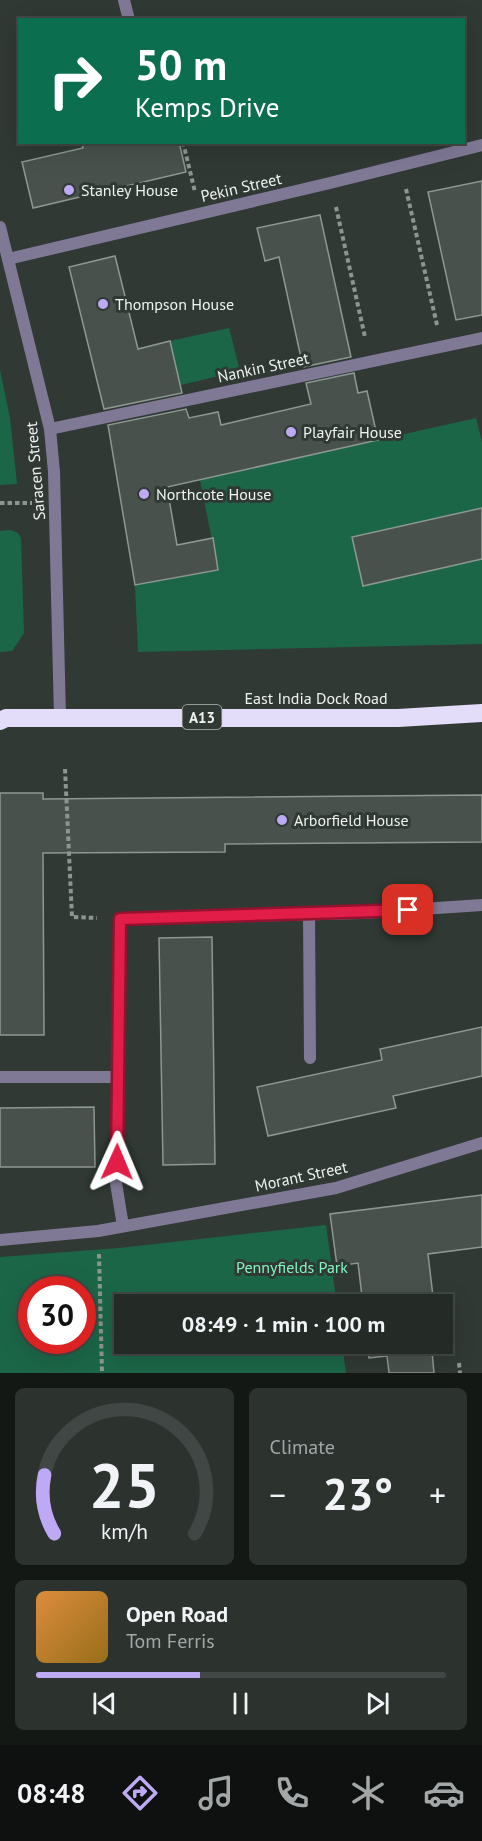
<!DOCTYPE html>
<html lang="en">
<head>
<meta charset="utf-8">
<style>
  body { margin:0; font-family:"PT Sans",sans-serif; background:#2c332f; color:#f1f3f6; height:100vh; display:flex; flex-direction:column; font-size:22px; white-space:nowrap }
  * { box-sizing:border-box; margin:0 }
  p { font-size:20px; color:#a3a7a7 }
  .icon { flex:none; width:33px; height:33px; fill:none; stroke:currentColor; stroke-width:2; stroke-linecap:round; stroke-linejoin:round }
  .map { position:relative; height:1373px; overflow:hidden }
  .details { display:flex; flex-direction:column; gap:15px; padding:15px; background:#141815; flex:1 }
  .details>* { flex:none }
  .top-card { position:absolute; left:18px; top:18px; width:447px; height:126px; border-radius:0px; box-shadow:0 6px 24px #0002,0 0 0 2px #414744; background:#0b6e4f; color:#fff; overflow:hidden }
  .speed { position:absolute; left:18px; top:1276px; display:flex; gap:12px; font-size:30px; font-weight:700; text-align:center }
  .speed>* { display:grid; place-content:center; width:78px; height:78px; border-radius:50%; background:#242b27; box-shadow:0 6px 24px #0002,0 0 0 2px #414744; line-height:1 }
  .speed .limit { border:9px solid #d22; background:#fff; color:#111 }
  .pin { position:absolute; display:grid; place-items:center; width:51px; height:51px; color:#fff; margin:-26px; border-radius:12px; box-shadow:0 3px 9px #0006 }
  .me { position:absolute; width:66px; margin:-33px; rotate:1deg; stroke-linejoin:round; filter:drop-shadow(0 0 4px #0008) }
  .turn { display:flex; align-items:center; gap:21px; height:126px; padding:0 18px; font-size:27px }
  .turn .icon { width:78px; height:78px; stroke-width:2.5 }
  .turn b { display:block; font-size:42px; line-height:51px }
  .big { font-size:45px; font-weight:600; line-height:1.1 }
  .details .widget { flex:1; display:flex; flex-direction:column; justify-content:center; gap:9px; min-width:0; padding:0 21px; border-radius:9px; background:#2c332f }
  .details .dial { align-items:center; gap:0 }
  .dial svg { height:156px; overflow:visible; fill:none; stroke:#414744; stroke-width:7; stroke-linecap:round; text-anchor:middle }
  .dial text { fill:#f1f3f6; stroke:none }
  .song { display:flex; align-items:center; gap:18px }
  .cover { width:72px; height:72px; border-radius:9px; background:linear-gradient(135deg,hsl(30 70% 55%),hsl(40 70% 35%)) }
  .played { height:6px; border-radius:3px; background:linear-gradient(90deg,#bea9f5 40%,#414744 40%) }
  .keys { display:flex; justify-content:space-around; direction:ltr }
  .heat { display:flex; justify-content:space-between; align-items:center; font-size:33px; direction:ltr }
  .details .tiles { flex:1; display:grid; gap:15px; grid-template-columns:1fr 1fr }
  .widget:last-child { grid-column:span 2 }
  .trip { position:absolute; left:114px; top:1294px; width:339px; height:60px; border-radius:0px; background:#242b27; box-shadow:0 6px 24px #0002,0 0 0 2px #414744; font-weight:600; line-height:60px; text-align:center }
  .tabs { display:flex; height:96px; justify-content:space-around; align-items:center; background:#0e1110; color:#a3a7a7 }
  .tabs .icon { width:42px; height:42px }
  .tabs .on { color:#bea9f5 }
  .tabs b { font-size:27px; color:#f1f3f6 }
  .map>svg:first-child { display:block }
  .green { fill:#1c6648; fill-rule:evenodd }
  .building { fill:#48514c; stroke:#8e9893; stroke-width:1.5 }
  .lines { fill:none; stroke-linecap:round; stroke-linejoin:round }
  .path { stroke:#8e9591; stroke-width:4; stroke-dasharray:4.5 3; stroke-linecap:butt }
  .lane { stroke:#807996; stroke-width:12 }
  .street { stroke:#807996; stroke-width:12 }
  .highway { stroke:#e4ddfa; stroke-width:18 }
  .route-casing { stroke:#92132f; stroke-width:15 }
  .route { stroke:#e11d48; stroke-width:10 }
  .poi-dot { fill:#bea9f5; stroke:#303934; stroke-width:2 }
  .labels { text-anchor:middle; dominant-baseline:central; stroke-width:6; stroke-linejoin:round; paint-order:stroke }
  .shield { fill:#303934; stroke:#b6bcb8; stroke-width:1.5 }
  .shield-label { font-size:15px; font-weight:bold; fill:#eff4f1 }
  .street-label { font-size:16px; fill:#eff4f1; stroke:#303934 }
  .poi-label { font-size:16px; fill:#eff4f1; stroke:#303934; text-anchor:start }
  .park-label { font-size:16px; fill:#82f4bf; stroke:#303934 }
</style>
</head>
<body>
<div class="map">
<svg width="482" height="1373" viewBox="0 0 482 1373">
  <rect width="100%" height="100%" fill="#303934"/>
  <!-- green -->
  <g class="green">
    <path d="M229,328L240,371L181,385L170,341Z"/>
    <path d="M0,370L10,418L17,484L0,485Z"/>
    <path d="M476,418L482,442V508L352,537L363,586L482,559V644L138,652L135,585L218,570L200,480Z"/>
    <path d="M11,530L18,533L21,538L24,633L12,651L0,652V531Z"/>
    <path d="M326,1225L337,1305H124V1344H342L346,1373H0V1257L119,1248ZM32,1290H82V1341H32Z"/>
  </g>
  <!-- building -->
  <g class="building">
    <path d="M82,142H179L186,172L33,208L22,162L83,148Z"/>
    <path d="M482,181V315L456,320L428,192Z"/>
    <path d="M320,215L351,357L303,367L279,257L265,261L257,228Z"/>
    <path d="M115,256L138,349L170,341L182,393L104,409L69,267Z"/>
    <path d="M354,373L358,393L367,391L378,440L167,487L177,545L213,538L218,570L135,585L108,425L186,409L189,418L218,412L221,425L311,404L306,383Z"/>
    <path d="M482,508V559L363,586L352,537Z"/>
    <path d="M0,793H43V799L482,795V842L225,844V852L43,853L44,1035H0Z"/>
    <path d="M212,937L215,1164L163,1165L159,938Z"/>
    <path d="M482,1027V1076L393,1096L396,1108L268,1136L257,1087L382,1060L380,1049Z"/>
    <path d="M94,1107L95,1167H0V1108Z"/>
    <path d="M482,1195V1247L428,1254L434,1305H363L358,1263L337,1266L330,1214Z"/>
    <path d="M368,1344H439V1350L432,1351L434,1373H389L387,1356L369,1358Z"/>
  </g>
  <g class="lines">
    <!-- path -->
    <g class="path">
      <path d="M183,142L195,192"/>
      <path d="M406,189L437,325"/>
      <path d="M336,207L365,337"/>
      <path d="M0,503H32"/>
      <path d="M65,769L72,917L97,918"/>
      <path d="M99,1254L102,1373"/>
      <path d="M459,1363L460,1373"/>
    </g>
    <!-- lane -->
    <path class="lane" d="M124,0L129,20"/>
    <!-- street -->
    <g class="street">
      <path d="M0,227L50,429L54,472L60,717"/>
      <path d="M8,259L330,183L482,145"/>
      <path d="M50,429L482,338"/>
      <path d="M309,913L310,1058"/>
      <path d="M0,1077H118"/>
      <path d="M123,1226L116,1183L120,919L363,913L482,905"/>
      <path d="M0,1240L98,1231L336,1188L482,1143"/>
    </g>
    <!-- highway -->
    <path class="highway" d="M0,721L6,718H398L482,713"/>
  </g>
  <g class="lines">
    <!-- route casing -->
    <g class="route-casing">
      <path id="route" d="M117,1162L120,919L408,910"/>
    </g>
    <!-- route -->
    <use href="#route" class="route"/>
  </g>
  <!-- markers -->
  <g class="poi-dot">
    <circle cx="69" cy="190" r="6"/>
    <circle cx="103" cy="304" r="6"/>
    <circle cx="291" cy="432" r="6"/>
    <circle cx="144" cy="494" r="6"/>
    <circle cx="282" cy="820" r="6"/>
  </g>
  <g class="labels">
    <!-- shield labels -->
    <rect class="shield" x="182.5" y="705" width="39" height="24" rx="4.5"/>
    <g class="shield-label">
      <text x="202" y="717">A13</text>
    </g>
    <!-- street labels -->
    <g class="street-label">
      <text transform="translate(241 187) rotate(-13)">Pekin Street</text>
      <text transform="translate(263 367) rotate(-12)">Nankin Street</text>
      <text transform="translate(35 471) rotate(-95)">Saracen Street</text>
      <text x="316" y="698">East India Dock Road</text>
      <text transform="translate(301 1176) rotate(-12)">Morant Street</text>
    </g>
    <!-- poi labels -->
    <g class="poi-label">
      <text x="81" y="190">Stanley House</text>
      <text x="115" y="304">Thompson House</text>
      <text x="303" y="432">Playfair House</text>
      <text x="156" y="494">Northcote House</text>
      <text x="294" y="820">Arborfield House</text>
    </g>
    <!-- park labels -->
    <g class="park-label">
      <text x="292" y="1267">Pennyfields Park</text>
    </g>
  </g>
</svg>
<div class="speed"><div class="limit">30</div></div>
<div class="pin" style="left:408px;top:910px;background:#d93025"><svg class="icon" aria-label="arrive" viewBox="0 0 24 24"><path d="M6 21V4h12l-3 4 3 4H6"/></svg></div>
<svg class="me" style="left:117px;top:1162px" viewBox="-20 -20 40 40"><path d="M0-17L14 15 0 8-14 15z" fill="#e11d48" stroke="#fff" stroke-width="4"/></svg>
<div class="trip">08:49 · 1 min · 100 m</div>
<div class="top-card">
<div class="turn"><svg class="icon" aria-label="right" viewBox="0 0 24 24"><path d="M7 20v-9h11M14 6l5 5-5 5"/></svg><div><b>50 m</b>Kemps Drive</div></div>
</div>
</div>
<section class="details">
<div class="tiles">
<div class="widget dial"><svg viewBox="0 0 100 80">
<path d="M14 69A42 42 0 1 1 86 69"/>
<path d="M14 69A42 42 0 0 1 9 39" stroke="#bea9f5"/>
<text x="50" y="56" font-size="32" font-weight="700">25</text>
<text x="50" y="72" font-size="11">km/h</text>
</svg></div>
<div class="widget"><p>Climate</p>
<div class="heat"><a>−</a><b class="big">23°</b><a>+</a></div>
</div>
<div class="widget">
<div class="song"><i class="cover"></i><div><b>Open Road</b><p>Tom Ferris</p></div></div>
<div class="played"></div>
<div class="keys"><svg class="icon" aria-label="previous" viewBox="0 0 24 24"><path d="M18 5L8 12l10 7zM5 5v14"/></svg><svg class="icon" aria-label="pause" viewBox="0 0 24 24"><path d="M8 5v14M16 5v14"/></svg><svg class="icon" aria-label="next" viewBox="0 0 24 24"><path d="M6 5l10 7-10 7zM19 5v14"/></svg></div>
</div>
</div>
</section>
<nav class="tabs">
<b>08:48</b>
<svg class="icon on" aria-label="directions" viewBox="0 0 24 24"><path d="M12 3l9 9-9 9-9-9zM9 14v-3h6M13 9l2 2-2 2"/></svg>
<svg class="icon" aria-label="music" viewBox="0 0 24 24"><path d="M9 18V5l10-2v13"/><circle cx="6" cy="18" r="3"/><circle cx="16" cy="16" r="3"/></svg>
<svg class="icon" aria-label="phone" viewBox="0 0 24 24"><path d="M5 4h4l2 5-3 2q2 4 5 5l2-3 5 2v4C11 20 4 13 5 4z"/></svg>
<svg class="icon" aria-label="climate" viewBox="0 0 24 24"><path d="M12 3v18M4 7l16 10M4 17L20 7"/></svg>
<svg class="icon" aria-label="car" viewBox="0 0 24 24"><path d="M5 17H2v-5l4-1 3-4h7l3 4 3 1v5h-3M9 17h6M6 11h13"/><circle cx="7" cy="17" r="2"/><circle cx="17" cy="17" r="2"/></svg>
</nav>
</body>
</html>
